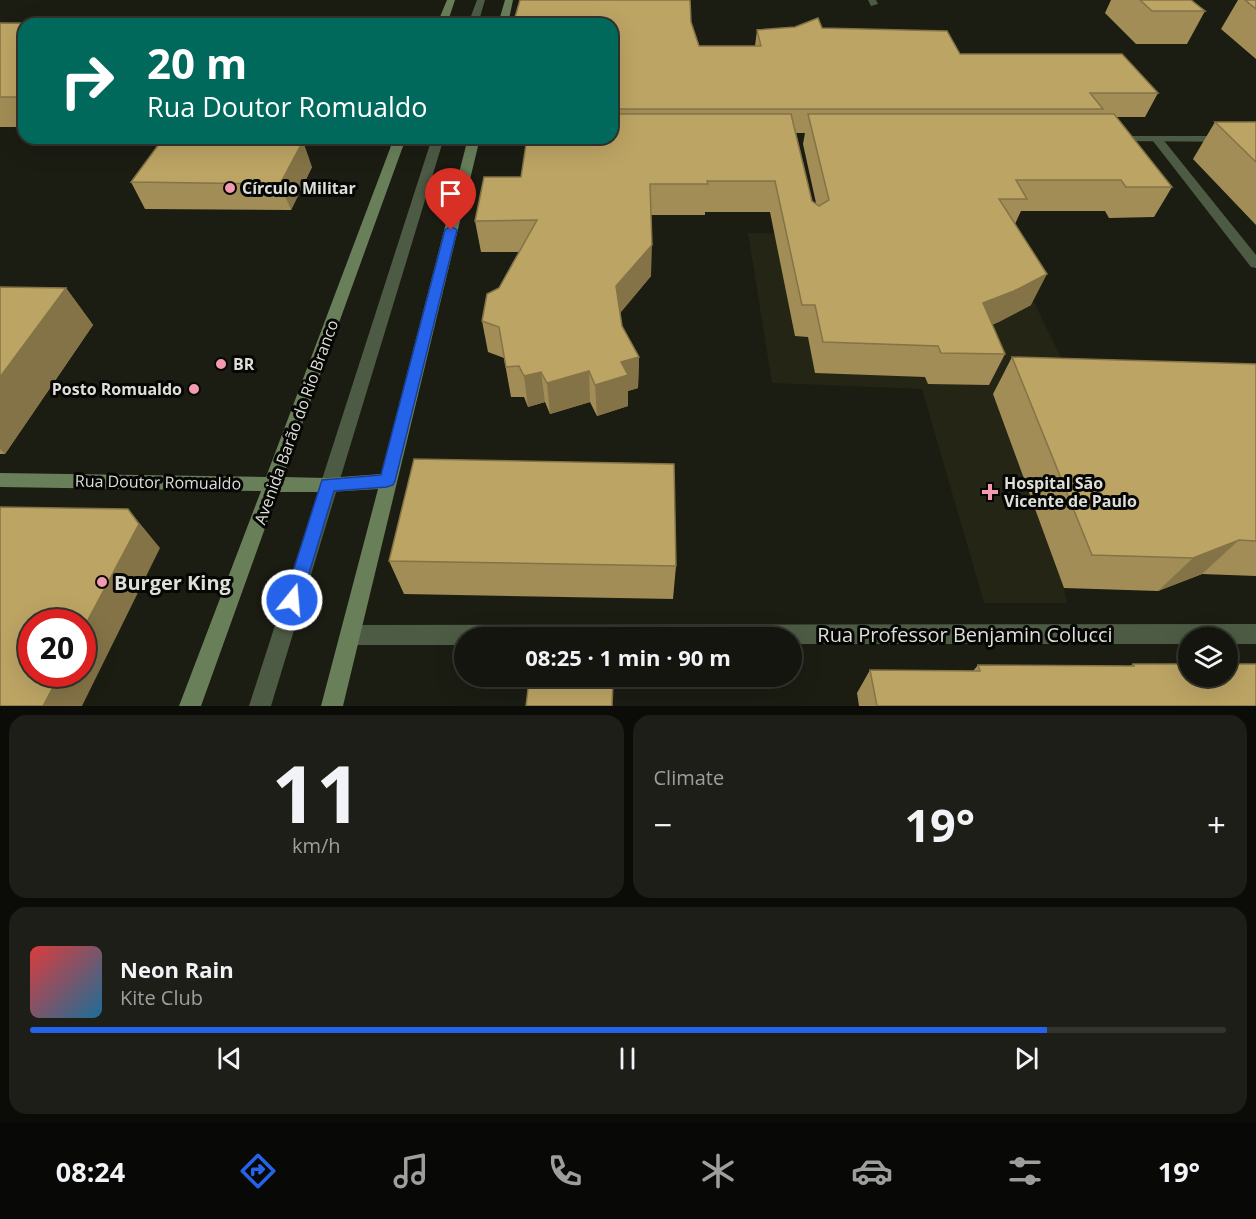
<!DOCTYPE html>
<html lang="en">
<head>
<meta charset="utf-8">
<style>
  body { margin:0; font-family:"Open Sans",sans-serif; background:#1d1e17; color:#f1f3f6; height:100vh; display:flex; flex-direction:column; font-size:22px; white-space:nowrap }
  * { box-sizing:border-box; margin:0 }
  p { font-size:20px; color:#9d9f9e }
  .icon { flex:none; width:33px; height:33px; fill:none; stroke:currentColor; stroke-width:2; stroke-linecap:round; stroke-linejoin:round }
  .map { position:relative; height:706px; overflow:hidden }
  .panel { display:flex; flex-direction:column; gap:9px; padding:9px; background:#0b0c08; flex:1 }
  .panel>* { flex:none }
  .hud { position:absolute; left:18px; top:18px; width:600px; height:126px; border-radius:18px; box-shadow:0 6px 24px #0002,0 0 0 2px #33342e; background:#00695c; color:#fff; overflow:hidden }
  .buttons { position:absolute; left:1178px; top:627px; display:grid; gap:12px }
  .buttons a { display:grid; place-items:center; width:60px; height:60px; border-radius:50%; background:#14150e; box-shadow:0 6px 24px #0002,0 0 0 2px #33342e; font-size:30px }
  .speed { position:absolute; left:18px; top:609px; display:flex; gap:12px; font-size:30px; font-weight:700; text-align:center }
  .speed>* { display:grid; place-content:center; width:78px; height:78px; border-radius:50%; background:#14150e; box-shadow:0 6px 24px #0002,0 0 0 2px #33342e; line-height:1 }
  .speed .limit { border:9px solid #d22; background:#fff; color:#111 }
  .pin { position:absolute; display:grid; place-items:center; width:51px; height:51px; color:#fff; margin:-62px -26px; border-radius:50% 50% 50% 0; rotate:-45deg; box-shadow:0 0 6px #0007 }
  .pin .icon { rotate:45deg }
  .me { position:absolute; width:66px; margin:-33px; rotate:17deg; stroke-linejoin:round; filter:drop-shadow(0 0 4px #0008) }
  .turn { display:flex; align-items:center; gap:21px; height:126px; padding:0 30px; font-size:27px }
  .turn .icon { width:78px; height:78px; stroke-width:2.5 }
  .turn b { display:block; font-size:42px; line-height:51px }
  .big { font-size:45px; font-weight:700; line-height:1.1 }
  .panel .card { flex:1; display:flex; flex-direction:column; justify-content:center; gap:9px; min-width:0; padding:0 21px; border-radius:18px; background:#1d1e17 }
  .panel .dial { align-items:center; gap:0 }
  .dial b { font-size:78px; line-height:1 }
  .song { display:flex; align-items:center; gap:18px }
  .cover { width:72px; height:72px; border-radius:9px; background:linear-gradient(135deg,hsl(0 70% 55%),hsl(200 70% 35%)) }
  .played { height:6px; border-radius:3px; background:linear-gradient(90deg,#2563eb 85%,#33342e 85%) }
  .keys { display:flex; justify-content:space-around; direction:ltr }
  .heat { display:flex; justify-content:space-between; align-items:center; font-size:33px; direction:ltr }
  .panel .tiles { flex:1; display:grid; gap:9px; grid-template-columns:1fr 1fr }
  .card:last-child { grid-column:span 2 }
  .trip { position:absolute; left:454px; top:627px; width:348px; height:60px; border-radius:30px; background:#14150e; box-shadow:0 6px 24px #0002,0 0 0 2px #33342e; font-weight:700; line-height:60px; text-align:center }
  .dock { display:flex; height:96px; justify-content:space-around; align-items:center; background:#080806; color:#9d9f9e }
  .dock .icon { width:42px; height:42px }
  .dock .current { color:#2563eb }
  .dock b { font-size:27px; color:#f1f3f6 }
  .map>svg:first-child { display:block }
  .built { fill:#242515 }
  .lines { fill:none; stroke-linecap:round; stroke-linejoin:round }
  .service { fill:#4d5b44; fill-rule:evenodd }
  .minor { fill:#4d5b44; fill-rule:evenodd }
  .tertiary { fill:#4d5b44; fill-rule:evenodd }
  .secondary { fill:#697f5a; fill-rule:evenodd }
  .wall { fill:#a28d56; fill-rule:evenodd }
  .shaded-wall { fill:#847346 }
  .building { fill:#bca464; stroke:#847346; stroke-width:1.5 }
  .route { fill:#2563eb; stroke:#184099; stroke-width:1.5 }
  .poi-dot { fill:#f29ab0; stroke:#060604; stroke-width:2 }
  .labels { text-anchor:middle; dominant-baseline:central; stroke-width:6; stroke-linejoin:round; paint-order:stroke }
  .poi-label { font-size:16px; font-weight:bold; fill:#dedfd8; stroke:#060604; text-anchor:start }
  .street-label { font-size:16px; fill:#dedfd8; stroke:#060604 }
  .near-poi-label { font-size:20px; font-weight:bold; fill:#dedfd8; stroke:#060604; text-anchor:start }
  .near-street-label { font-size:20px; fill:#dedfd8; stroke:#060604 }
</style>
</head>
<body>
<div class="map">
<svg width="1256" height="706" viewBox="0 0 1256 706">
  <rect width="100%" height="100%" fill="#1b1c12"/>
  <!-- built -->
  <path class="built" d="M748,233L968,237L1031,296L1080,396L1064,588L1067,603H984L922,389L772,383Z"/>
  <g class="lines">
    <!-- service -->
    <g class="service">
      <path d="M477,0H485L478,24H468Z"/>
      <path d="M432,138H480L474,141H443L271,706H249Z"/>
    </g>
    <!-- minor -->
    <g class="minor">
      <path d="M868,0H876L878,4L871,6Z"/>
      <path d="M1157,136L1161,137L1256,255V268L1251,267L1153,141L1151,139Z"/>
      <path d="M1256,624V644H1227V638H1188V644H792V638H465V645H350L343,642L340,635L343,628L350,625Z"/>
    </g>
    <!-- tertiary -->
    <g class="tertiary">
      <path d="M1113,136H1256V142L1109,141L1107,139Z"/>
      <path d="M468,138H552L546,141H474Z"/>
    </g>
    <!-- secondary -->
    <g class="secondary">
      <path d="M447,0H455L447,24H437Z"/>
      <path d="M505,0H513L508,24H498Z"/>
      <path d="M394,138H406L283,477L328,478L381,474L468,138H480L343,706H321L378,489L328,492H278L201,706H179L261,491L0,487V473L266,477Z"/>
    </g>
  </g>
  <!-- wall -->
  <g class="wall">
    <path d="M1111,0H1191L1205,11L1187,44H1136L1105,13Z"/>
    <path d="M1238,0H1256V59L1221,29Z"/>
    <path d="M691,22L699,46H755L757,30L822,28L960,54L1158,93L1145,117H1116L1172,187L1154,217L1109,218L1105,211H1021L1015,224L1031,305L992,325L1005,354L989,385L928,384L925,377L815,373L808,337L795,336L770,212H705V215H651V276L620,313L622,326L639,357L638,388L628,391V406L597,416L590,402L550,414L545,402L528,407L524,397H511L504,358L488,352L482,321L520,252H481L475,221L521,177L612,138V24ZM796,133H805L803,144L816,203L812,201Z"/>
    <path d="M0,23L24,24V127H0Z"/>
    <path d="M1215,122H1256V225L1193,159Z"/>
    <path d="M312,167L291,210L145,209L131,182Z"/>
    <path d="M0,287L66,288L93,325L5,454H0Z"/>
    <path d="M1012,357L1256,364V576L1202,574L1158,591L1064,588L993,394Z"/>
    <path d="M389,561L676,566L673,599L404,594Z"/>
    <path d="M1133,664L1256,706H859L857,693L870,670L973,671L978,665L1130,666Z"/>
  </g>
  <!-- shaded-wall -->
  <g class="shaded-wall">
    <path d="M303,141L312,167L291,210L280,184Z"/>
    <path d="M652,245L651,276L616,318V286Z"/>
    <path d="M1047,274L1031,305L999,322L969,334L983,303Z"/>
    <path d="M66,288L93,325L5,454L0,449V377Z"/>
    <path d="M639,357L638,388L628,391V406L597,416L595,385L621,362Z"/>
    <path d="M589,371L590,402L550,414L547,383Z"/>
    <path d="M541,372L545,402L528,407L524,376Z"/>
    <path d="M128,509L160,548L82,706H43L60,674H82V631Z"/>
    <path d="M1239,540L1202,574L1158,591L1193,558Z"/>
  </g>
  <!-- building -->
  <g class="building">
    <path d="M520,0H690L691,22L699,46H761L757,30L795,27L818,18L822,28L947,31L960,54H1122L1158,93H1090L1103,109H612V24H513Z"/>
    <path d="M1140,0H1191L1205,11H1152Z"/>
    <path d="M1245,0H1256V9Z"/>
    <path d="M0,23L203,24H24V97H0Z"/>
    <path d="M612,114H791L812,201L819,206L829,200L808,114H1114L1172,187H1126L1121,180H1016L1027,199H999L1047,274L1014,291L983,303L1005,354L941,353L938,346L823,342L815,305H802L775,181H707L708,184H650L652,245L616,286L622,326L639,357L621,362L628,375L595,385L589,371L547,383L541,372L524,376L519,366L506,367L499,327L482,321L487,294L499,288L537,220L475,221L484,177H521L527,138H612Z"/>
    <path d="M1215,122H1256V162Z"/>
    <path d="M162,140L303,141L280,184L131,182Z"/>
    <path d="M0,287L66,288L0,377Z"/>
    <path d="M1012,357L1256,364V541L1239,540L1193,558L1092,555Z"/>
    <path d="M414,459L674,464L676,566L389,561Z"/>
    <path d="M0,507L128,509L139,524L82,631V622H32V674H60L43,706H0Z"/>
    <path d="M1133,664H1188V676H1227V664H1256V706H877L870,670L980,671L978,665L1134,666Z"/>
    <path d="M529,680L613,683L612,706H526Z"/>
  </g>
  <!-- route -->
  <path class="route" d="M451,226L457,230L395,481L393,485L387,487L334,491L301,600L299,606L292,609L286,606L284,600L322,480L381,475L445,230Z"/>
  <!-- markers -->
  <g class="poi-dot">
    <circle cx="230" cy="188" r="6"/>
    <circle cx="221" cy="364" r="6"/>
    <circle cx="194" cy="389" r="6"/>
    <path d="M987 483h6v6h6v6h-6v6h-6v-6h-6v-6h6z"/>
    <circle cx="102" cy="582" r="6"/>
  </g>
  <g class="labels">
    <!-- poi labels -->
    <g class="poi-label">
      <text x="242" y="188">Círculo Militar</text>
      <text x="233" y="364">BR</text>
      <text x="182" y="389" text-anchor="end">Posto Romualdo</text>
      <text x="1004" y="483">Hospital São<tspan x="1004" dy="18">Vicente de Paulo</tspan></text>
    </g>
    <!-- street labels -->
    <g class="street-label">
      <text transform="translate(296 422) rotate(-70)">Avenida Barão do Rio Branco</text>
      <text transform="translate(158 482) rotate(1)">Rua Doutor Romualdo</text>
    </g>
    <!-- near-poi labels -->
    <g class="near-poi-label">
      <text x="114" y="582">Burger King</text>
    </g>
    <!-- near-street labels -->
    <g class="near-street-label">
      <text x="965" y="634">Rua Professor Benjamin Colucci</text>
    </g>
  </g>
</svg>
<div class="buttons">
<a><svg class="icon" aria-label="layers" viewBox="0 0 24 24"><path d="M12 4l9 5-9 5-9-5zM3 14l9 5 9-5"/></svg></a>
</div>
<div class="speed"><div class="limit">20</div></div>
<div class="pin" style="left:451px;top:230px;background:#d93025"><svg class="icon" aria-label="arrive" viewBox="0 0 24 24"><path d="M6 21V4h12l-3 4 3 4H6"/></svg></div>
<svg class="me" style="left:292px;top:600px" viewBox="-20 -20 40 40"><circle r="17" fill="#2563eb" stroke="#fff" stroke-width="3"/><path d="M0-11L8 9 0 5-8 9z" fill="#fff"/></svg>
<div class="trip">08:25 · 1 min · 90 m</div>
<div class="hud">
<div class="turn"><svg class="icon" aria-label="right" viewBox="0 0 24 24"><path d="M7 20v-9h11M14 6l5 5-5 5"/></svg><div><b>20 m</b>Rua Doutor Romualdo</div></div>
</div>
</div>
<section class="panel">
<div class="tiles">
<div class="card dial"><b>11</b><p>km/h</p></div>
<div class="card"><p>Climate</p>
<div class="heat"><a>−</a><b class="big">19°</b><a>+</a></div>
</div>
<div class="card">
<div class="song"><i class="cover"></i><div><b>Neon Rain</b><p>Kite Club</p></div></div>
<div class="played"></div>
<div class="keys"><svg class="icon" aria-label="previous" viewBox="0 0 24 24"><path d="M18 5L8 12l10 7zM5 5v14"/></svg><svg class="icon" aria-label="pause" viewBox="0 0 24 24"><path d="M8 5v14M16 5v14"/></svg><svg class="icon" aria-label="next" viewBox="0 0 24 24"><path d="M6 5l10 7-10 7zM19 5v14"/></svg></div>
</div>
</div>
</section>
<nav class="dock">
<b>08:24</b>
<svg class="icon current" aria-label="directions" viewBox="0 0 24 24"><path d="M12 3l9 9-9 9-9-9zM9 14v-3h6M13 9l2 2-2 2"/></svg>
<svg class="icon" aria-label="music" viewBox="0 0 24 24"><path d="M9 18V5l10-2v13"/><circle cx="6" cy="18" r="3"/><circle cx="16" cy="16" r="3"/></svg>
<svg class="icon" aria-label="phone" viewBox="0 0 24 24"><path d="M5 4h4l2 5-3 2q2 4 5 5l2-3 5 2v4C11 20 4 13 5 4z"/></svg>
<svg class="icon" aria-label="climate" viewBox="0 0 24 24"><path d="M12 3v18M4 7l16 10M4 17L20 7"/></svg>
<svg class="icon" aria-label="car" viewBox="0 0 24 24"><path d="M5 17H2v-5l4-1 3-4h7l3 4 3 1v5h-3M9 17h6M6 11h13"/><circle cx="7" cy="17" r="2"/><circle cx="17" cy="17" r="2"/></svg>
<svg class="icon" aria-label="filters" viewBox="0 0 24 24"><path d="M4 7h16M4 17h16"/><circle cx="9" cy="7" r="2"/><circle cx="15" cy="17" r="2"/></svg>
<b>19°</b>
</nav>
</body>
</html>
